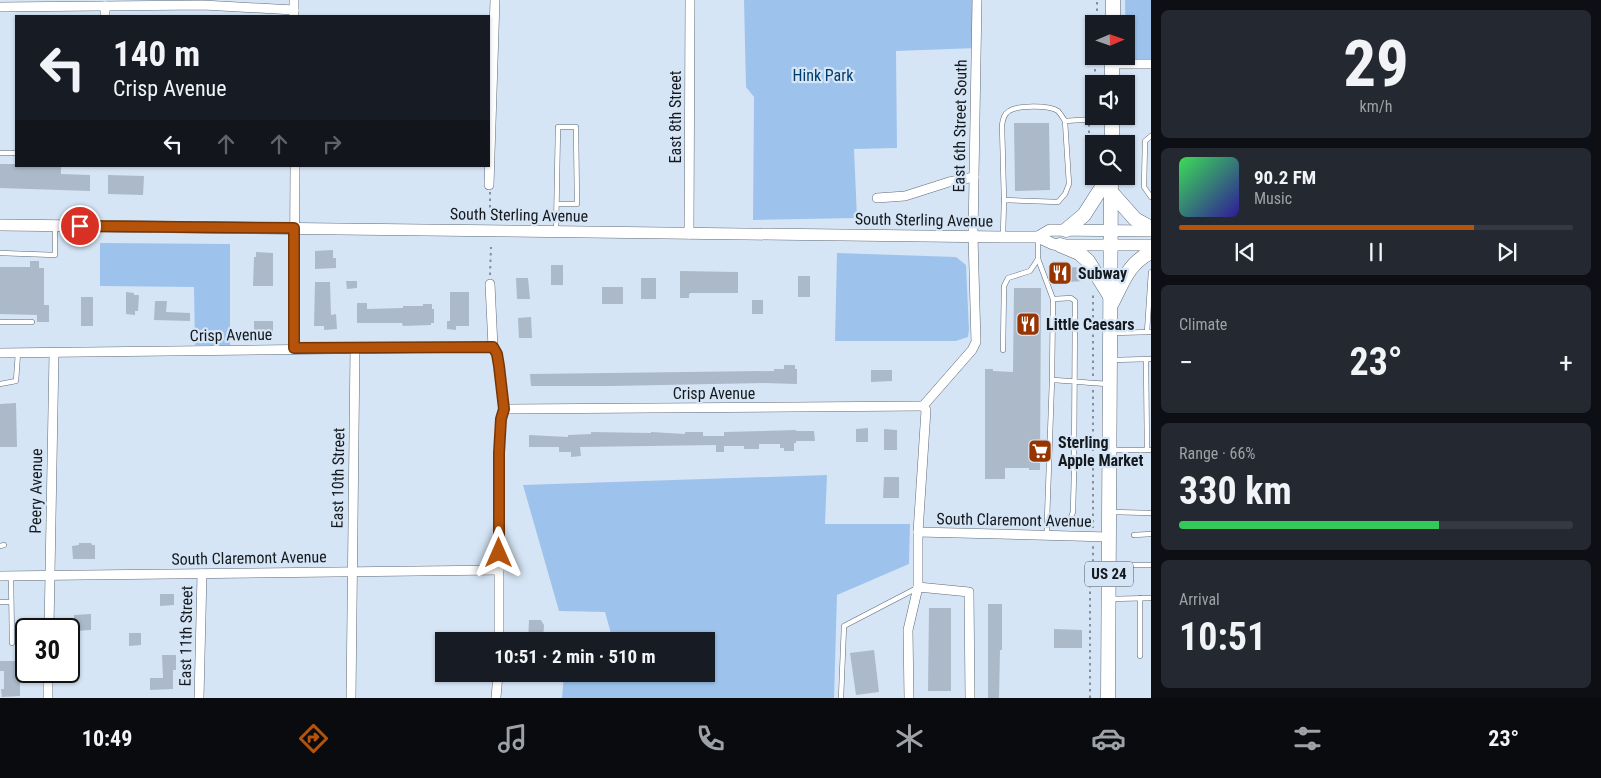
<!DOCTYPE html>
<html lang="en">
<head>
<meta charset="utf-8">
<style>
  body { margin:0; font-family:"Roboto Condensed",sans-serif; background:#242831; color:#f1f3f6; height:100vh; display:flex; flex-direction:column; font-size:19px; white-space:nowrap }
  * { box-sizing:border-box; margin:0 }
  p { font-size:16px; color:#9ea1a6 }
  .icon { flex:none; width:28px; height:28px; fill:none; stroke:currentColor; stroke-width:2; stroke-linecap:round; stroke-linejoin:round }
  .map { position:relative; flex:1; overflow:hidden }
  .details { display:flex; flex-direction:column; gap:10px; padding:10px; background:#0d0f14; width:450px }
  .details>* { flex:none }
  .guide { position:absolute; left:15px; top:15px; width:475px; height:152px; border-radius:0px; box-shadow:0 1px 4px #0004; background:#171b24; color:#f1f3f6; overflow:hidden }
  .needle { width:32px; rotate:88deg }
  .tools { position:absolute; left:1085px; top:15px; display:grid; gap:10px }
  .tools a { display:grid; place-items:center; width:50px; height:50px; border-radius:0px; background:#171b24; box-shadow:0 1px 4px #0004; font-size:25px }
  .speed { position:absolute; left:15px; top:618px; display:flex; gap:10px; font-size:25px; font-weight:700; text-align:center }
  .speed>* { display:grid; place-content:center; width:65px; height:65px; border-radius:50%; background:#171b24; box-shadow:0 1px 4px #0004; line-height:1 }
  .speed .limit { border:2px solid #111; border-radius:8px; background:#fff; color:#111 }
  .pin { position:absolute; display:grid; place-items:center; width:42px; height:42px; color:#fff; margin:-21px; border:2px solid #fff; border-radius:50%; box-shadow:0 1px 5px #0007 }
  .me { position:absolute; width:55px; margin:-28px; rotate:0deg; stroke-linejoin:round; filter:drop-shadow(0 0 4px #0008) }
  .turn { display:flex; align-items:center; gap:18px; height:105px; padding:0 15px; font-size:22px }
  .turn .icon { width:65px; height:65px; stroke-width:2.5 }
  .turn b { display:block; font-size:35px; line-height:42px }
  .lanes { display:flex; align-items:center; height:48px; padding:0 15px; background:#0003; justify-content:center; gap:25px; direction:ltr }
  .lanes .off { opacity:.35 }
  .big { font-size:38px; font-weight:700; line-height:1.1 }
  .details .card { flex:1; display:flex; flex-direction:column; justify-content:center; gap:8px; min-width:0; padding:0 18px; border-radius:8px; background:#242831 }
  .details .dial { align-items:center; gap:0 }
  .dial b { font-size:65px; line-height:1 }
  .song { display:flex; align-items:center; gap:15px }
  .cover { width:60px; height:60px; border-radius:8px; background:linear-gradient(135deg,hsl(130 70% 55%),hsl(250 70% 35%)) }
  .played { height:5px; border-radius:2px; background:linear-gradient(90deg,#b45309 75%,#363941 75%) }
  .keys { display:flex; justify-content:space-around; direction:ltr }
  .heat { display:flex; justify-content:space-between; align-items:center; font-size:28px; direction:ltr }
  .charge { height:8px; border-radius:4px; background:linear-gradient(90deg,#34c759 66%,#363941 0) }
  .trip { position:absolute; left:435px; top:632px; width:280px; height:50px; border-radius:0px; background:#171b24; box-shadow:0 1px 4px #0004; font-weight:700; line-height:50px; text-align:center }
  .dock { display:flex; height:80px; justify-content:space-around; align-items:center; background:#090b0e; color:#9ea1a6 }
  .dock .icon { width:35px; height:35px }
  .dock .selected { color:#b45309 }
  .dock b { font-size:22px; color:#f1f3f6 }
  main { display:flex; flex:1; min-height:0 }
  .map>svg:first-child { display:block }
  .green { fill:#9dc3ed }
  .building { fill:#abb9c9 }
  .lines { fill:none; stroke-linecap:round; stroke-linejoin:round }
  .service-casing { stroke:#5e6a78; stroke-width:5.5 }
  .minor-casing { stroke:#5e6a78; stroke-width:10 }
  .secondary-casing { stroke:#5e6a78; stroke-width:12 }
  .primary-casing { stroke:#5e6a78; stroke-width:15 }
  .path { stroke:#848f9b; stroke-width:2; stroke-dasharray:2.5 4; stroke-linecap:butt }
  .service { stroke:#fff; stroke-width:4.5 }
  .minor { stroke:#fff; stroke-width:9 }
  .secondary { stroke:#fff; stroke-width:11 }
  .primary { stroke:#fff; stroke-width:14 }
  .route-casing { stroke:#753606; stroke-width:12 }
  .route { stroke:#b45309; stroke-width:9 }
  .labels { text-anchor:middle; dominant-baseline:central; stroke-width:4.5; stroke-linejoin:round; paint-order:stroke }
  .shield { fill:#d6e5f5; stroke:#4e565e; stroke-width:1 }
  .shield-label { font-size:15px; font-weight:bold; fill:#14191e }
  .park-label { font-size:16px; fill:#003c6e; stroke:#d6e5f5 }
  .street-label { font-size:16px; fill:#14191e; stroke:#d6e5f5 }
  .poi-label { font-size:16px; font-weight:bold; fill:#14191e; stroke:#d6e5f5; text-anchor:start }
</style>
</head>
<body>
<main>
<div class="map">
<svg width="1151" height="698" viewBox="0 0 1151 698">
  <rect width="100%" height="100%" fill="#d6e5f5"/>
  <!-- green -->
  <g class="green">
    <path d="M744,0H977V48L896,51L897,148L854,149L857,218L753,220L754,97L746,87Z"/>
    <path d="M1125,0H1151V60H1134L1125,57L1126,56Z"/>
    <path d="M100,243L230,244V345H195L194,287L100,286Z"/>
    <path d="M837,253L956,257L966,265L969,330L968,337L956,341H835Z"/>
    <path d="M827,475L825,524H910L909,564L837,595L834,698H562L564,674H706V641H613L605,612L559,611L523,485Z"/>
  </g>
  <!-- building -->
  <g class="building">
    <path d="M1014,123H1049L1050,190L1015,191Z"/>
    <path d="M0,164H16V166H61V174L90,175V191L0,188Z"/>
    <path d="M108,175L144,176L143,195L108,194Z"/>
    <path d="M333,250V258H336V268L315,269V251Z"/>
    <path d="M256,252L273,253V286H253L254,257H256Z"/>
    <path d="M30,261H39V268H44V305H49V322H37V315L0,314V267H30Z"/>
    <rect x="551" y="265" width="12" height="20"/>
    <path d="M1076,267L1082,274L1083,281L1057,283L1056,269Z"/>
    <path d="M680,271L738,272V293H691L689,294V298H680Z"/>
    <rect x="798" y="276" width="12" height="21"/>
    <path d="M516,278H528L530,299H517Z"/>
    <rect x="641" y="278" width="15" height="21"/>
    <path d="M346,281H357V288L347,289Z"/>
    <path d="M315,282H330L331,315L336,314L337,329L324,330V326H314Z"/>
    <rect x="602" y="287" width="21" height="17"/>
    <path d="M1014,288H1041L1040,470H1029V468H1005V479H985V369H993V371L1013,372Z"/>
    <path d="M126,292L134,293V295H139L138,311H135V315L126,314Z"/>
    <path d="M450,292H469V326H456V330L447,329V321H450Z"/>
    <rect x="81" y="297" width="12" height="29"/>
    <rect x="752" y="300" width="11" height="14"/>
    <path d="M155,301H167L166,312L190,313V321L154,320Z"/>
    <path d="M357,303H367V309L403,308V306H423V304H432V309H434V323H431V325L403,326L402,323H357Z"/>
    <path d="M531,317L532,338H519L518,318Z"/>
    <rect x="254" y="321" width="19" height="12"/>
    <path d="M784,365H795V369H797V384L764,383L611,386H531L530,374L774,371V369H784Z"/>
    <path d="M871,370H892V381L871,382Z"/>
    <path d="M16,403L17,447H0V404Z"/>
    <path d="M868,428V442H856V429Z"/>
    <path d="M884,429L897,430V450H884Z"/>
    <path d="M796,430V431H814L815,441H796V443H794V451H784V448H780V444H759V449H744V446H724V452H716V445L580,447L581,456L571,457V452H559V447H529V435L568,437V435L591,434V432L651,433V432L685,434V432H703V436H724V432Z"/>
    <path d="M884,477H899V498H883Z"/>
    <path d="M79,543H91L92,545H95V559H73L72,546L79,545Z"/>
    <path d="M160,594H174V605L160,606Z"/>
    <path d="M988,604H1002V650H1000L999,698H988Z"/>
    <path d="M929,608H951V691H928Z"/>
    <path d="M91,614V630L74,631V615Z"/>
    <path d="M529,620H541L544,625L543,641H528Z"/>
    <path d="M1054,629L1082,630V648H1054Z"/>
    <path d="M129,633H141V645L129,646Z"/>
    <path d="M874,650L879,692L856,695L850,653Z"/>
    <path d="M162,655H176V670H173V689L150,690V678H163Z"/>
    <path d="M0,661H20V696L2,697L1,689H4V671H0Z"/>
  </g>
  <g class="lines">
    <!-- service casing -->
    <g class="service-casing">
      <g id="service">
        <path d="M1151,136L1145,141L1144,187L1151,197"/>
        <path d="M0,153H16"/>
        <path d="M1004,200L1002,125C1003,119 1004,114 1009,111C1018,105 1049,105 1058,111C1060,113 1063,118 1065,121"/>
        <path d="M556,231L558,127H576L577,204H557"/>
        <path d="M1003,235L1004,200L1058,202L1065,194L1069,184L1065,121L1110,118"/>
        <path d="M1038,238V259L1053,299"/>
        <path d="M0,253L55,255V226"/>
        <path d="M0,322H32"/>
        <path d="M1147,332L1151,272"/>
        <path d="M1112,333L1151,332"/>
        <path d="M1003,350L1004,286L1008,278L1030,271L1038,259"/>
        <path d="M1112,360L1151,359"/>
        <path d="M1146,360L1147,450"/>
        <path d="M1052,380L1053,299L1071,298L1075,301L1074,472L1073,512L1070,520H1047L1052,380C1071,381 1090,383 1109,384"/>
        <path d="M0,384L16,381L18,353"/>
        <path d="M1111,450H1151"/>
        <path d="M1111,512L1151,513"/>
        <path d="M1047,535V520"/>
        <path d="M1134,535L1151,534"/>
        <path d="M0,546L4,545"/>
        <path d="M1111,565H1151"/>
        <path d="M11,576L12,643"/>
        <path d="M1140,598V656"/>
        <path d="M1110,599L1151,598"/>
        <path d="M0,602H11"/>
        <path d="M841,698L844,626L917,588"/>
      </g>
    </g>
    <!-- minor casing -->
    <g class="minor-casing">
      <g id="minor">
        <path d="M0,7L203,5L294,10"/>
        <path d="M105,16V6"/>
        <path d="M294,16V0"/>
        <path d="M1112,64H1151"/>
        <path d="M489,185L495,0"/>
        <path d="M877,198L905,196L949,182L974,177"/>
        <path d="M689,234L690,0"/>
        <path d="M490,284L493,347L497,354L499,366L504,409L501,419L499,453V641"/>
        <path d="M294,348L295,166"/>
        <path d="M0,353L493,347"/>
        <path d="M504,409L923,406"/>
        <path d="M918,532L1109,537"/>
        <path d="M0,576L499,570"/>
        <path d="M918,587V532L926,410L923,406L972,350L976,342L973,236L977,0"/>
        <path d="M49,629L54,353"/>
        <path d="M48,698V671"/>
        <path d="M199,698L202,574"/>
        <path d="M351,698L355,348"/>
        <path d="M496,698L498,674"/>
        <path d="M909,698L908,630L918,587L969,592L970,698"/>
      </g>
    </g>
    <!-- secondary casing -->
    <g class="secondary-casing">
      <g id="secondary">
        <path d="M0,225L1003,237H1038L1053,244L1060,245H1151"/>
        <path d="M1038,237L1050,230L1151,231"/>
      </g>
    </g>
    <!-- primary casing -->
    <g class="primary-casing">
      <g id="primary">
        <path d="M1113,24V0"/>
        <path d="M1112,84V56"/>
        <path d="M1112,144V116"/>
        <path d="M1111,192L1135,219L1151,228"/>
        <path d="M1066,230L1084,215L1109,176"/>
        <path d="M1060,245L1079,253L1088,261L1110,296"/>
        <path d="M1112,303C1124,280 1128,264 1151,252"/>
        <path d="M1108,698L1111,176"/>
      </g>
    </g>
    <!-- path -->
    <g class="path">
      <path d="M1097,24V0"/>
      <path d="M1095,56V84"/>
      <path d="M1091,113L1094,93"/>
      <path d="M1089,185V125"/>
      <path d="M490,192V219"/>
      <path d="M490,275L491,247"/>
      <path d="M1093,376V293"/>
      <path d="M1093,390V528"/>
      <path d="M1090,698V586L1093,574V545"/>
    </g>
    <!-- service -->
    <use href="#service" class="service"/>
    <!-- minor -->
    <use href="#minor" class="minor"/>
    <!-- secondary -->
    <use href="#secondary" class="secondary"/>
    <!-- primary -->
    <use href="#primary" class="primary"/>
  </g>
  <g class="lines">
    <!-- route casing -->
    <g class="route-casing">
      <path id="route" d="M80,226L294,228V348L493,347L497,354L499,366L504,409L501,419L499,453V553"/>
    </g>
    <!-- route -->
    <use href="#route" class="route"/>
  </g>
  <!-- icons -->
  <defs>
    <g id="restaurant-square" transform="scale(1.25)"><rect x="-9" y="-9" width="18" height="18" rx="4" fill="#983400" stroke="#d6e5f5"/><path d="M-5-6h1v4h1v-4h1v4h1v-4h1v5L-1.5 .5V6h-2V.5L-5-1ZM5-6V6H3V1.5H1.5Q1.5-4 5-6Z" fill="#fff"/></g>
    <g id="supermarket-square" transform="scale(1.25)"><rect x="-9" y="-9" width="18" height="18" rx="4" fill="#983400" stroke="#d6e5f5"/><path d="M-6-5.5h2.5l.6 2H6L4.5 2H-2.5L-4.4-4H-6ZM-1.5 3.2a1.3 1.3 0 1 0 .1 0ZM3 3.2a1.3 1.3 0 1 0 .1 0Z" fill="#fff"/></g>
  </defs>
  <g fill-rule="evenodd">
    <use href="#restaurant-square" x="1060" y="273"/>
    <use href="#restaurant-square" x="1028" y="324"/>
    <use href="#supermarket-square" x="1040" y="451"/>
  </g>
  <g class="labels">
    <!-- shield labels -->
    <rect class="shield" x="1085" y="561.5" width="48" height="25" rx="4"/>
    <g class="shield-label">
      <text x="1109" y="574">US 24</text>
    </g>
    <!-- park labels -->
    <g class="park-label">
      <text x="823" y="75">Hink Park</text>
    </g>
    <!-- street labels -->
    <g class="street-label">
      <text transform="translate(675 117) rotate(-90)">East 8th Street</text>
      <text transform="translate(960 126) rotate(-89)">East 6th Street South</text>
      <text transform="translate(519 215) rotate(1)">South Sterling Avenue</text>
      <text transform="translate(924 220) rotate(1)">South Sterling Avenue</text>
      <text transform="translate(231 335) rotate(-1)">Crisp Avenue</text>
      <text x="714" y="393">Crisp Avenue</text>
      <text transform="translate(338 478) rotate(-89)">East 10th Street</text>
      <text transform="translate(36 491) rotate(-89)">Peery Avenue</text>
      <text transform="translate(1014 520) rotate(1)">South Claremont Avenue</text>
      <text transform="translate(249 558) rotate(-1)">South Claremont Avenue</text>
      <text transform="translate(186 636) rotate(-89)">East 11th Street</text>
    </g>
    <!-- poi labels -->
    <g class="poi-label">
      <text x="1078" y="273">Subway</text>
      <text x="1046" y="324">Little Caesars</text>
      <text x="1058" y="442">Sterling<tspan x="1058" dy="18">Apple Market</tspan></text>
    </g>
  </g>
</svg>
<div class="tools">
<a><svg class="needle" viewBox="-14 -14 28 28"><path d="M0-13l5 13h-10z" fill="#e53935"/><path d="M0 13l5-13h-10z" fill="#9ea1a6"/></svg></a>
<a><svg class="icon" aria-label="sound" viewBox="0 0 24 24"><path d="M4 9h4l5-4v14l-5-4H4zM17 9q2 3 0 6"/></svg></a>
<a><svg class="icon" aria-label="search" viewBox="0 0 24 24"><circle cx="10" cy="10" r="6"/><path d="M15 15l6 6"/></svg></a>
</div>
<div class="speed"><div class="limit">30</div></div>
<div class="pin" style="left:80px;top:226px;background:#d93025"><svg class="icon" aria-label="arrive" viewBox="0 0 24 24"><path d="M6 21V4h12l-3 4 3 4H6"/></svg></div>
<svg class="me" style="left:499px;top:553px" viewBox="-20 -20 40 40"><path d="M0-17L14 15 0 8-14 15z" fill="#b45309" stroke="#fff" stroke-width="4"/></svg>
<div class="trip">10:51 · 2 min · 510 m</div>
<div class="guide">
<div class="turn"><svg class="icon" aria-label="left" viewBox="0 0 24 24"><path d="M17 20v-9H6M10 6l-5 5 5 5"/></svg><div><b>140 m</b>Crisp Avenue</div></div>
<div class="lanes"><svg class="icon" aria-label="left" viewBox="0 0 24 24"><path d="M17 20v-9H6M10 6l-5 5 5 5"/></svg><svg class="icon off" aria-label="ahead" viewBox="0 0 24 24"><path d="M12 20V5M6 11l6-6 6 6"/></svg><svg class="icon off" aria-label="ahead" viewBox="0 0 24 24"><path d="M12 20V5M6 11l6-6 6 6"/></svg><svg class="icon off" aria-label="right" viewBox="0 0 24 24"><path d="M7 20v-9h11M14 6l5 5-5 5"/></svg></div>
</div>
</div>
<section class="details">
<div class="card dial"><b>29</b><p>km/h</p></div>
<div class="card">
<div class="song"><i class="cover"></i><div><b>90.2 FM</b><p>Music</p></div></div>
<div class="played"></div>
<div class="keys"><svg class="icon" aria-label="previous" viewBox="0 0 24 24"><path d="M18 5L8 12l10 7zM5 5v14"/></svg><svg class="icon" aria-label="pause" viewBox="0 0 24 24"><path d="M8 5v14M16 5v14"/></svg><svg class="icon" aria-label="next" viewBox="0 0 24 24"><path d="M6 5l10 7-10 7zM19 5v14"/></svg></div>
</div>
<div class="card"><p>Climate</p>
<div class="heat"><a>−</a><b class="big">23°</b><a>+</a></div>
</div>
<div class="card"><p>Range · 66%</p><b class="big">330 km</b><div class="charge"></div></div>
<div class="card"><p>Arrival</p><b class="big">10:51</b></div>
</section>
</main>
<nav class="dock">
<b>10:49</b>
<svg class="icon selected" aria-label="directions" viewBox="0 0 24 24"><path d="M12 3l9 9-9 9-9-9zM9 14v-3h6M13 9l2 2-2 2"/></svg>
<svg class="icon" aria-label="music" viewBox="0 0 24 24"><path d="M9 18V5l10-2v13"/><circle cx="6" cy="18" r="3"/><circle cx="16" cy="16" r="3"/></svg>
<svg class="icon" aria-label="phone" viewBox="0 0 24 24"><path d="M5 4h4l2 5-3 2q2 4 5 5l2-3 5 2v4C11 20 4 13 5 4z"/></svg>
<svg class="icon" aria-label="climate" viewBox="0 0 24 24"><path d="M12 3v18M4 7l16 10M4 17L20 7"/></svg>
<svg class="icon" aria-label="car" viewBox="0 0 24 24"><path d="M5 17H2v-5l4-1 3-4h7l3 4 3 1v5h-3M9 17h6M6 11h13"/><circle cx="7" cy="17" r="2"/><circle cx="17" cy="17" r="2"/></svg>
<svg class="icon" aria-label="filters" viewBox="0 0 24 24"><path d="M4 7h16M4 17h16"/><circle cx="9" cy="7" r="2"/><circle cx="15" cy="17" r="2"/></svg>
<b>23°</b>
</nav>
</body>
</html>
